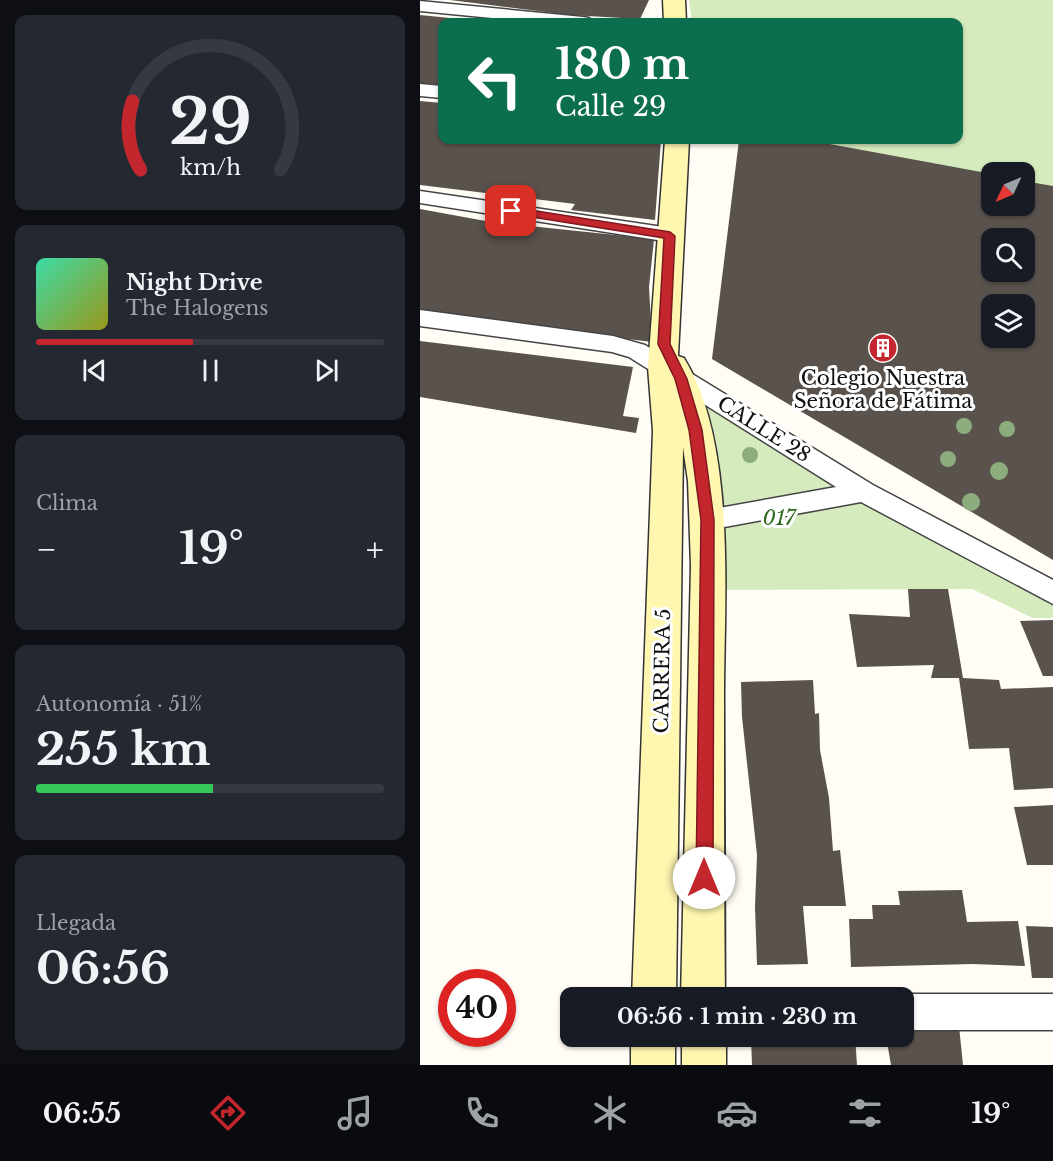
<!DOCTYPE html>
<html lang="es">
<head>
<meta charset="utf-8">
<style>
  body { margin:0; font-family:"Libre Baskerville",serif; background:#242831; color:#f1f3f6; height:100vh; display:flex; flex-direction:column; font-size:22px; white-space:nowrap }
  * { box-sizing:border-box; margin:0 }
  p { font-size:20px; color:#9ea1a6 }
  .icon { flex:none; width:33px; height:33px; fill:none; stroke:currentColor; stroke-width:2; stroke-linecap:round; stroke-linejoin:round }
  .map { position:relative; flex:1; overflow:hidden }
  .drawer { display:flex; flex-direction:column; gap:15px; padding:15px; background:#0d0f14; width:420px }
  .drawer>* { flex:none }
  .guide { position:absolute; left:18px; top:18px; width:525px; height:126px; border-radius:12px; box-shadow:0 2px 4px #0004; background:#0b6e4f; color:#fff; overflow:hidden }
  .needle { width:39px; rotate:226deg }
  .controls { position:absolute; left:561px; top:162px; display:grid; gap:12px }
  .controls a { display:grid; place-items:center; width:54px; height:54px; border-radius:12px; background:#171b24; box-shadow:0 2px 4px #0004; font-size:30px }
  .speed { position:absolute; left:18px; top:969px; display:flex; gap:12px; font-size:30px; font-weight:700; text-align:center }
  .speed>* { display:grid; place-content:center; width:78px; height:78px; border-radius:50%; background:#171b24; box-shadow:0 2px 4px #0004; line-height:1 }
  .speed .limit { border:9px solid #d22; background:#fff; color:#111 }
  .pin { position:absolute; display:grid; place-items:center; width:51px; height:51px; color:#fff; margin:-26px; border-radius:12px; box-shadow:0 3px 9px #0006 }
  .me { position:absolute; width:66px; margin:-33px; rotate:0deg; stroke-linejoin:round; filter:drop-shadow(0 0 4px #0008) }
  .turn { display:flex; align-items:center; gap:21px; height:126px; padding:0 18px; font-size:27px }
  .turn .icon { width:78px; height:78px; stroke-width:2.5 }
  .turn b { display:block; font-size:42px; line-height:51px }
  .big { font-size:45px; font-weight:800; line-height:1.1 }
  .drawer .card { flex:1; display:flex; flex-direction:column; justify-content:center; gap:9px; min-width:0; padding:0 21px; border-radius:12px; background:#242831 }
  .drawer .dial { align-items:center; gap:0 }
  .dial svg { height:156px; overflow:visible; fill:none; stroke:#363941; stroke-width:7; stroke-linecap:round; text-anchor:middle }
  .dial text { fill:#f1f3f6; stroke:none }
  .song { display:flex; align-items:center; gap:18px }
  .cover { width:72px; height:72px; border-radius:9px; background:linear-gradient(135deg,hsl(160 70% 55%),hsl(60 70% 35%)) }
  .played { height:6px; border-radius:3px; background:linear-gradient(90deg,#c4262e 45%,#363941 45%) }
  .keys { display:flex; justify-content:space-around; direction:ltr }
  .heat { display:flex; justify-content:space-between; align-items:center; font-size:33px; direction:ltr }
  .charge { height:9px; border-radius:4px; background:linear-gradient(90deg,#34c759 51%,#363941 0) }
  .trip { position:absolute; left:140px; top:987px; width:354px; height:60px; border-radius:12px; background:#171b24; box-shadow:0 2px 4px #0004; font-weight:800; line-height:60px; text-align:center }
  .tab-bar { display:flex; height:96px; justify-content:space-around; align-items:center; background:#090b0e; color:#9ea1a6 }
  .tab-bar .icon { width:42px; height:42px }
  .tab-bar .current { color:#c4262e }
  .tab-bar b { font-size:27px; color:#f1f3f6 }
  main { display:flex; flex:1; min-height:0 }
  .map>svg:first-child { display:block }
  .green { fill:#d5ebbd }
  .building { fill:#5a524d; fill-rule:evenodd }
  .lines { fill:none; stroke-linecap:round; stroke-linejoin:round }
  .street-casing { stroke:#444; stroke-width:3 }
  .secondary-casing { stroke:#333; stroke-width:3 }
  .street { fill:#fff; fill-rule:evenodd }
  .secondary { fill:#fff6b0; fill-rule:evenodd }
  .tree { fill:#8dad7f }
  .route { fill:#c4262e; stroke:#7f191e; stroke-width:1.5 }
  .labels { text-anchor:middle; dominant-baseline:central; stroke-width:6; stroke-linejoin:round; paint-order:stroke }
  .poi-label { font-size:20px; fill:#111; stroke:#fff }
  .street-label { font-size:20px; fill:#111; stroke:#fff }
  .park-label { font-size:20px; font-style:italic; fill:#2f6b1f; stroke:#fff }
</style>
</head>
<body>
<main>
<section class="drawer">
<div class="card dial"><svg viewBox="0 0 100 80">
<path d="M14 69A42 42 0 1 1 86 69"/>
<path d="M14 69A42 42 0 0 1 10 34" stroke="#c4262e"/>
<text x="50" y="56" font-size="32" font-weight="700">29</text>
<text x="50" y="72" font-size="11">km/h</text>
</svg></div>
<div class="card">
<div class="song"><i class="cover"></i><div><b>Night Drive</b><p>The Halogens</p></div></div>
<div class="played"></div>
<div class="keys"><svg class="icon" aria-label="previous" viewBox="0 0 24 24"><path d="M18 5L8 12l10 7zM5 5v14"/></svg><svg class="icon" aria-label="pause" viewBox="0 0 24 24"><path d="M8 5v14M16 5v14"/></svg><svg class="icon" aria-label="next" viewBox="0 0 24 24"><path d="M6 5l10 7-10 7zM19 5v14"/></svg></div>
</div>
<div class="card"><p>Clima</p>
<div class="heat"><a>−</a><b class="big">19°</b><a>+</a></div>
</div>
<div class="card"><p>Autonomía · 51%</p><b class="big">255 km</b><div class="charge"></div></div>
<div class="card"><p>Llegada</p><b class="big">06:56</b></div>
</section>
<div class="map">
<svg width="633" height="1065" viewBox="0 0 633 1065">
  <rect width="100%" height="100%" fill="#fffdf5"/>
  <!-- green -->
  <g class="green">
    <path d="M269,0H633V213L602,206H604V172H572L571,198L345,140H538V22H272Z"/>
    <path d="M280,388L633,601V618H613L552,589L291,590Z"/>
  </g>
  <!-- building -->
  <g class="building">
    <path d="M30,0H229L220,19L150,15Z"/>
    <path d="M0,15L60,21L22,22V85L0,83Z"/>
    <path d="M0,101L22,103V140H241L235,220L151,210L155,204L0,185Z"/>
    <path d="M319,140H388L572,174V206H604V181L633,186V560L292,359ZM572,238H604V272H572ZM572,304H604V338H572Z"/>
    <path d="M0,209L71,222L234,239L229,287L232,342L0,313Z"/>
    <path d="M0,341L213,367L203,416L219,418L216,433L0,397Z"/>
    <path d="M488,589H528L543,678L579,680L581,689L633,687V788L594,790L589,748L549,749L539,678H511L514,665L437,667L429,614L490,617Z"/>
    <path d="M633,620V676H623L600,621Z"/>
    <path d="M393,680L395,714L399,713L400,750L409,798L413,851L420,850L426,906H383L388,964L337,965L335,907L337,855L322,717L321,682Z"/>
    <path d="M633,805V865H607L594,807Z"/>
    <path d="M542,890L547,922L598,921L605,966L553,964L431,967L429,919H453L452,905H480L478,891Z"/>
    <path d="M606,926L633,927V978H612Z"/>
    <path d="M539,1026L543,1065H471L466,1036H483V1027Z"/>
    <path d="M331,1036H435L437,1065H332Z"/>
  </g>
  <g class="lines">
    <!-- street casing -->
    <g class="street-casing">
      <g id="street">
        <path d="M0,1L163,17L169,18L172,22H113L0,11Z"/>
        <path d="M0,84L22,86V98L0,96Z"/>
        <path d="M0,191L250,228L258,230L261,235L258,240L250,242L0,203Z"/>
        <path d="M0,310L193,336L225,345L453,485L633,580V604L441,502L288,530L279,527L275,520L279,513L288,510L416,487L209,357L192,352L0,326Z"/>
        <path d="M483,994H633V1030H483V998H475Z"/>
      </g>
    </g>
    <!-- secondary casing -->
    <g class="secondary-casing">
      <g id="secondary">
        <path d="M243,0H265L266,22H244Z"/>
        <path d="M245,140H269L258,356L264,358C317,444 304,599 304,697C304,797 304,897 305,998H261L271,566L268,481L263,447L256,998H212L233,431L228,367Z"/>
        <rect x="211" y="1036" width="44" height="29"/>
        <rect x="262" y="1036" width="44" height="29"/>
      </g>
    </g>
    <!-- street -->
    <use href="#street" class="street"/>
    <!-- secondary -->
    <use href="#secondary" class="secondary"/>
  </g>
  <!-- trees -->
  <g class="tree">
    <circle cx="544" cy="426" r="8"/>
    <circle cx="587" cy="429" r="8"/>
    <circle cx="330" cy="455" r="8"/>
    <circle cx="528" cy="459" r="8"/>
    <circle cx="579" cy="471" r="9"/>
    <circle cx="551" cy="502" r="9"/>
  </g>
  <!-- route -->
  <path class="route" d="M91,207L250,232L255,236L250,344L267,379L282,430L294,520L293,878L290,884L284,886L278,884L276,878L281,520L269,430L255,379L238,344L244,238L87,213L85,211Z"/>
  <!-- icons -->
  <defs>
    <g id="building-disc" transform="scale(1.5)"><circle r="9.5" fill="#c4262e" stroke="#fff"/><path d="M-4-6H4V6H1V3H-1V6H-4ZM-2.5-4.3h1.7v1.8h-1.7ZM.8-4.3h1.7v1.8H.8ZM-2.5-1h1.7V.8h-1.7ZM.8-1h1.7V.8H.8Z" fill="#fff"/></g>
  </defs>
  <g fill-rule="evenodd">
    <use href="#building-disc" x="463" y="348"/>
  </g>
  <g class="labels">
    <!-- poi labels -->
    <g class="poi-label">
      <text x="463" y="378">Colegio Nuestra<tspan x="463" dy="23">Señora de Fátima</tspan></text>
    </g>
    <!-- street labels -->
    <g class="street-label">
      <text transform="translate(344 429) rotate(32)">CALLE 28</text>
      <text transform="translate(242 671) rotate(-89)">CARRERA 5</text>
    </g>
    <!-- park labels -->
    <g class="park-label">
      <text x="359" y="518">017</text>
    </g>
  </g>
</svg>
<div class="controls">
<a><svg class="needle" viewBox="-14 -14 28 28"><path d="M0-13l5 13h-10z" fill="#e53935"/><path d="M0 13l5-13h-10z" fill="#9ea1a6"/></svg></a>
<a><svg class="icon" aria-label="search" viewBox="0 0 24 24"><circle cx="10" cy="10" r="6"/><path d="M15 15l6 6"/></svg></a>
<a><svg class="icon" aria-label="layers" viewBox="0 0 24 24"><path d="M12 4l9 5-9 5-9-5zM3 14l9 5 9-5"/></svg></a>
</div>
<div class="speed"><div class="limit">40</div></div>
<div class="pin" style="left:91px;top:211px;background:#d93025"><svg class="icon" aria-label="arrive" viewBox="0 0 24 24"><path d="M6 21V4h12l-3 4 3 4H6"/></svg></div>
<svg class="me" style="left:284px;top:878px" viewBox="-20 -20 40 40"><circle r="19" fill="#fff"/><path d="M0-13L10 11 0 6-10 11z" fill="#c4262e"/></svg>
<div class="trip">06:56 · 1 min · 230 m</div>
<div class="guide">
<div class="turn"><svg class="icon" aria-label="left" viewBox="0 0 24 24"><path d="M17 20v-9H6M10 6l-5 5 5 5"/></svg><div><b>180 m</b>Calle 29</div></div>
</div>
</div>
</main>
<nav class="tab-bar">
<b>06:55</b>
<svg class="icon current" aria-label="directions" viewBox="0 0 24 24"><path d="M12 3l9 9-9 9-9-9zM9 14v-3h6M13 9l2 2-2 2"/></svg>
<svg class="icon" aria-label="music" viewBox="0 0 24 24"><path d="M9 18V5l10-2v13"/><circle cx="6" cy="18" r="3"/><circle cx="16" cy="16" r="3"/></svg>
<svg class="icon" aria-label="phone" viewBox="0 0 24 24"><path d="M5 4h4l2 5-3 2q2 4 5 5l2-3 5 2v4C11 20 4 13 5 4z"/></svg>
<svg class="icon" aria-label="climate" viewBox="0 0 24 24"><path d="M12 3v18M4 7l16 10M4 17L20 7"/></svg>
<svg class="icon" aria-label="car" viewBox="0 0 24 24"><path d="M5 17H2v-5l4-1 3-4h7l3 4 3 1v5h-3M9 17h6M6 11h13"/><circle cx="7" cy="17" r="2"/><circle cx="17" cy="17" r="2"/></svg>
<svg class="icon" aria-label="filters" viewBox="0 0 24 24"><path d="M4 7h16M4 17h16"/><circle cx="9" cy="7" r="2"/><circle cx="15" cy="17" r="2"/></svg>
<b>19°</b>
</nav>
</body>
</html>
